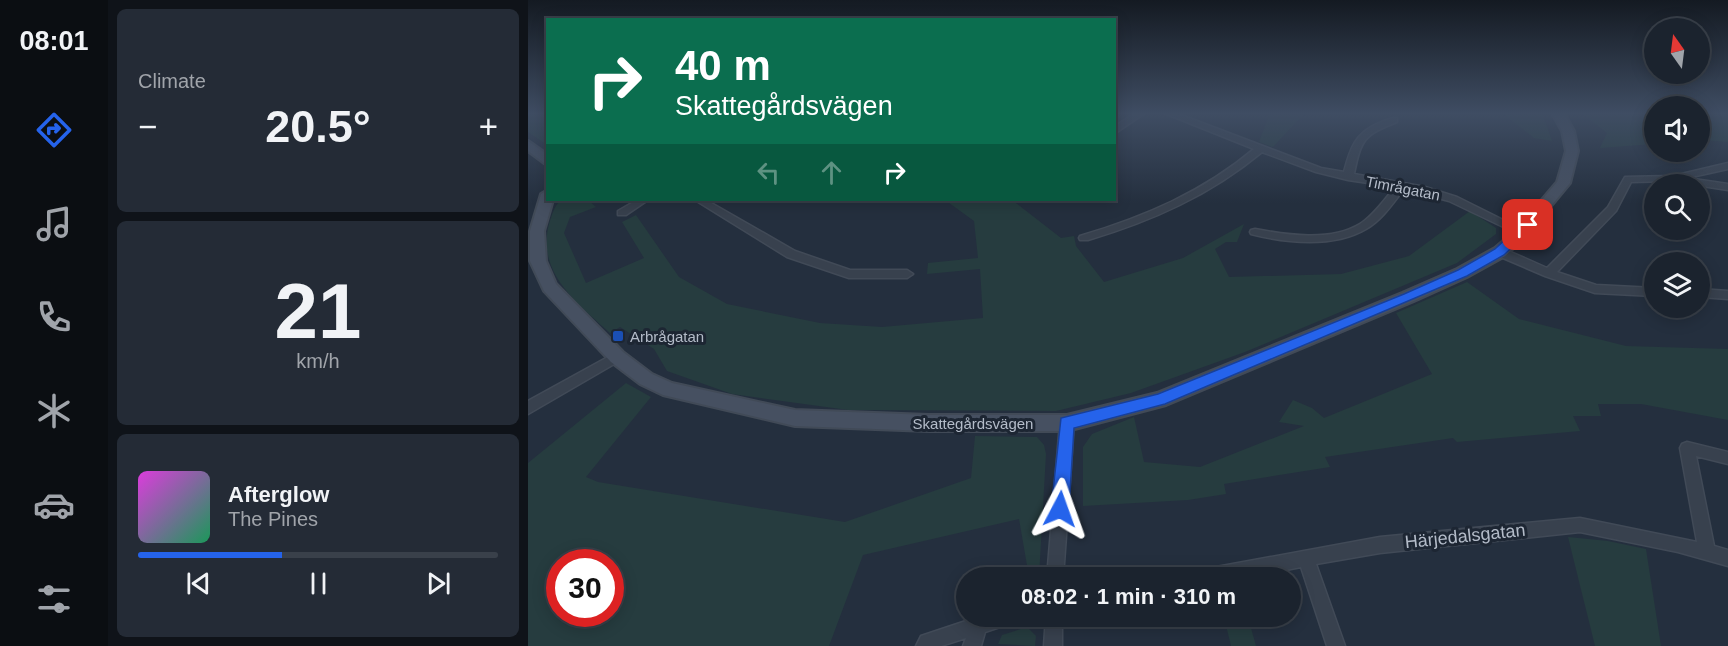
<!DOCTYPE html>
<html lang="en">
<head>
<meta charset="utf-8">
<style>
  body { margin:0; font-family:Arial,sans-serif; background:#242b36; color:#f1f3f6; height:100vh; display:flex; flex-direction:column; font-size:22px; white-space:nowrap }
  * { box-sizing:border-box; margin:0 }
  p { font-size:20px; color:#a0a4aa }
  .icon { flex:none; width:33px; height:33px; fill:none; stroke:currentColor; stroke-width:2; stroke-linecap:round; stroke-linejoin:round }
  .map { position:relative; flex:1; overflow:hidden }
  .drawer { display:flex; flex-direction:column; gap:9px; padding:9px; background:#0f1319; width:420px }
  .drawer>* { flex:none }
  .guide { position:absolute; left:18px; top:18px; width:570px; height:183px; border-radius:0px; box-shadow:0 3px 15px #0003,0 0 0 2px #39404a; background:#0b6e4f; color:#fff; overflow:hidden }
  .needle { width:39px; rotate:346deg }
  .buttons { position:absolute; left:1116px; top:18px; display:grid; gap:12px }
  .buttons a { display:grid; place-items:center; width:66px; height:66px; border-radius:50%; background:#1b232e; box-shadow:0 3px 15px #0003,0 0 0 2px #39404a; font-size:30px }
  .speed { position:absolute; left:18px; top:549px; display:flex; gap:12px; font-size:30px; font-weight:700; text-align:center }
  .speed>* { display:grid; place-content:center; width:78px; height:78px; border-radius:50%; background:#1b232e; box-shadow:0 3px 15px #0003,0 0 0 2px #39404a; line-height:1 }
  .speed .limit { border:9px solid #d22; background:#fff; color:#111 }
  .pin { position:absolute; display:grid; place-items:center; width:51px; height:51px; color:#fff; margin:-26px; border-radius:12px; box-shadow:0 3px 9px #0006 }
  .me { position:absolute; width:66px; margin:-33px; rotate:4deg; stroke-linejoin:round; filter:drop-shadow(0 0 4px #0008) }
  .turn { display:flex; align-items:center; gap:21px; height:126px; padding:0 30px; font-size:27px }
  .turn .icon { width:78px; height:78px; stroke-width:2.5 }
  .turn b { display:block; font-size:42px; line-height:51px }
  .lanes { display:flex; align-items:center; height:57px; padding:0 30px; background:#0003; justify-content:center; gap:30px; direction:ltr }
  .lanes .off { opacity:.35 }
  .big { font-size:45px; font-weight:700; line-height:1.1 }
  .drawer .card { flex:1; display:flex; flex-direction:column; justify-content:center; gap:9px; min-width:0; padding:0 21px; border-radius:9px; background:#242b36 }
  .drawer .dial { align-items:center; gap:0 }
  .dial b { font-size:78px; line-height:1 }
  .song { display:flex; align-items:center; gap:18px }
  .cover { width:72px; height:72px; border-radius:9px; background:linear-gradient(135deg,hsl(300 70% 55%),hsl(150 70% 35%)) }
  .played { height:6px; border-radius:3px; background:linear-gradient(90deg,#2563eb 40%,#39404a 40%) }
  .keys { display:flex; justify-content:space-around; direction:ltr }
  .heat { display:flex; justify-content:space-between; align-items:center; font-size:33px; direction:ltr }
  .trip { position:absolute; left:428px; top:567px; width:345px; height:60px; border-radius:30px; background:#1b232e; box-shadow:0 3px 15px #0003,0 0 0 2px #39404a; font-weight:700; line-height:60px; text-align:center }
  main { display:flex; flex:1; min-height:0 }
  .tab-bar { display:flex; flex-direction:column; width:108px; justify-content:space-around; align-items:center; background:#0b0e12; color:#a0a4aa }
  .tab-bar .icon { width:42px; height:42px }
  .tab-bar .on { color:#2563eb }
  .tab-bar b { font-size:27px; color:#f1f3f6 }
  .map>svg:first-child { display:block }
  .green { fill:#263c3f; fill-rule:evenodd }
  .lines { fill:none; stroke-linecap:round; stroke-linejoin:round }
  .street-casing { stroke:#414a57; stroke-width:3 }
  .secondary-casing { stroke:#414a57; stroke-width:4 }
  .street { fill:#38414e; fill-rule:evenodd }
  .secondary { fill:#465061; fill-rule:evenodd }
  .route { fill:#2563eb; stroke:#184099; stroke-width:1.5 }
  .transit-dot { fill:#1a4fb4; stroke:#1d2633; stroke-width:2 }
  .labels { text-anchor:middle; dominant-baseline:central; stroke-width:6; stroke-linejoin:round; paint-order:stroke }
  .street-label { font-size:15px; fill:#b4bcc9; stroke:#1d2633 }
  .poi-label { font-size:15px; fill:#b4bcc9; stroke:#1d2633; text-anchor:start }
  .near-street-label { font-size:18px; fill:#b4bcc9; stroke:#1d2633 }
</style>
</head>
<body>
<main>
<nav class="tab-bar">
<b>08:01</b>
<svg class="icon on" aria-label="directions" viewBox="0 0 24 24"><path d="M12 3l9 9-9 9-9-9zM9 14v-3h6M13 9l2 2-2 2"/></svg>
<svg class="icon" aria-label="music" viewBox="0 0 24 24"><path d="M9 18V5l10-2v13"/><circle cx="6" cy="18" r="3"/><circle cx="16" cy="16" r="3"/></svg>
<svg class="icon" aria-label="phone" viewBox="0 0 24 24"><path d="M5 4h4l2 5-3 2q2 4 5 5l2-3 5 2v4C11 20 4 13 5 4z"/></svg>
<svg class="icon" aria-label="climate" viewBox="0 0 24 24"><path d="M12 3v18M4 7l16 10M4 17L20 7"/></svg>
<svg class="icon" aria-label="car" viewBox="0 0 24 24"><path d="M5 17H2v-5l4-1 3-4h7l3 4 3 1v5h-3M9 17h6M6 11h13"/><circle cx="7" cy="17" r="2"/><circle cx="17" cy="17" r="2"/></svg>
<svg class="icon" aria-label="filters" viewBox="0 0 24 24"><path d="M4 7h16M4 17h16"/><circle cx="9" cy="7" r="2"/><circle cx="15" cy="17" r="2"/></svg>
</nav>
<section class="drawer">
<div class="card"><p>Climate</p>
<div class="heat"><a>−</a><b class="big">20.5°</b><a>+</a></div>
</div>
<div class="card dial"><b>21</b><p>km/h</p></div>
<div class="card">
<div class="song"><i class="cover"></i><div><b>Afterglow</b><p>The Pines</p></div></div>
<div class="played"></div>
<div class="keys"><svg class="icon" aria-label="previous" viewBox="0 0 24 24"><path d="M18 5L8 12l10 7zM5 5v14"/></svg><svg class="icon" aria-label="pause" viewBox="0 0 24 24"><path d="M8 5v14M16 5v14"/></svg><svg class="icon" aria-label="next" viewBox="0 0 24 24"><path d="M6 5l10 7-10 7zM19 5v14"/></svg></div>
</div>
</section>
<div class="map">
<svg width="1200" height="646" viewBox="0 0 1200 646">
  <rect width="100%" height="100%" fill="#242f3e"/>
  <!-- green -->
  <g class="green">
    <path d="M0,113H19V145L0,132Z"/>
    <path d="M742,113H779L771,119L745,147L731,142Z"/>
    <path d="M974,113H1014L1024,141L1006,138Z"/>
    <path d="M1054,113H1126V144L1072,148L1079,133Z"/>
    <path d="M1172,113H1200V142L1172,140Z"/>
    <path d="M33,200H60L68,207L42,217L36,233L58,283L116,258L94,222L108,215L151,277L199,304L292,323L354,327L455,318L452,269L399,274L400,263L450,258L446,221L417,200H484L533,238L546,236L548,246L576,282L655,258L716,224L709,242H698L687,249L701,277L813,274L881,256L942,211L968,228V234L929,263L717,352L603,393L528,411L320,410L204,394L139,371L126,349L92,327L82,333C50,304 8,273 21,224C24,215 26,206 33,200Z"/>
    <path d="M939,282L991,319L1098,346L1200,349V420L1113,404H1070L1073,416H1045L1052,431L929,442L925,438L797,457L802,467L696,484L698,494L660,500L555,506V447L564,434L606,417L616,462L672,467L776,426L751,422L765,400L784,408L796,418L904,374L868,313Z"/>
    <path d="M98,383L123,397L58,477L70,482L317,522L443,478L447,436L509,437L516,445L518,454L511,577H501L491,519L335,555L301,646H0V463ZM82,562V614H32V562Z"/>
    <path d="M1040,537L1080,541L1118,549L1133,646H1067Z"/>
    <path d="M696,617H720L728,646H703Z"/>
    <path d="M499,627L508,636L507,646L470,644L474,635Z"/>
  </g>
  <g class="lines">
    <!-- street casing -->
    <g class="street-casing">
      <g id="street">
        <path d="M607,113H617L586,134V127Z"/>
        <path d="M636,113H648L793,168L816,172C822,149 827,133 851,123C857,120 863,118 869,118V122C836,135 833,139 826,174L897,187L929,197L999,232L994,235L990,234L921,201L876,189C865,203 854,220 838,229C806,248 758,243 723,234L722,232L723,230L727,229C759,235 802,242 832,224C846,215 856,200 867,187L820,180L788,172L734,152C682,195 624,221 560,240H552L551,238L552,236C616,217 675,192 726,149Z"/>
        <path d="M1200,163V169L1159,178L1200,184V190L1142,181L1103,182L1088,211L1029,272L1068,285L1126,288V296L1067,293L1017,276L968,255L967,252L972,248L976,249L1019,268L1080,207L1097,177L1145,176Z"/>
        <path d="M109,200H120L98,215H90V211Z"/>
        <path d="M167,200H178L267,251L322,270H379L385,274L379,278H321L259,257Z"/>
        <path d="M1172,289L1200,291V299L1172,297Z"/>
        <path d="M89,352L93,354L95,357L93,360L0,414V401Z"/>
        <path d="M539,417L544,419L546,423L535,578H519L532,423L534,419Z"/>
        <path d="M1159,442L1200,452V464L1168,456L1186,546L1200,550V566L1150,552L1052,532L852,553L788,564L817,646H799L773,567L718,578H664L666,572L672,570L852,537L1052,518L1169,542L1152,448L1154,444Z"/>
        <path d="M453,616H489L487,622L457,632L453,646H435L438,638L413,646H388L393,636Z"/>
        <path d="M518,616H534V646H516Z"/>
      </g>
    </g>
    <!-- secondary casing -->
    <g class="secondary-casing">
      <g id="secondary">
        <path d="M1024,113H1036L1046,131L1050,151L1042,183L999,235L977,256L939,277L886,301L638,405L539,431H401L267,426L135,395L112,384L83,362L16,291L2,261V231L13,194L20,190V200H25L16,231L18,261L28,284L95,352L124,374L144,383L267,410L401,415H539L629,393L874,293L929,269L967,248L989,229L1029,182L1038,151L1034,131Z"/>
        <path d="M0,141L20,155V166L0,151Z"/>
      </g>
    </g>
    <!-- street -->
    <use href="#street" class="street"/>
    <!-- secondary -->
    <use href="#secondary" class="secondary"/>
  </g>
  <!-- sky -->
  <linearGradient id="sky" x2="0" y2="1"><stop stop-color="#141a22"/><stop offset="0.56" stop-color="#3f4d63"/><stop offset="1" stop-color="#3f4d63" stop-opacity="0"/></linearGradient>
  <rect width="1200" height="203" fill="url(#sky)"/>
  <!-- route -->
  <path class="route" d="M1000,221L1006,225L1005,227L976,255L939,276L637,404L546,428L541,509L538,515L532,517L526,515L523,509L533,418L630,394L876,294L930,270L967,249L996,222Z"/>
  <!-- markers -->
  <rect class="transit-dot" x="84" y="330" width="12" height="12" rx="3"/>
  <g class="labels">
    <!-- street labels -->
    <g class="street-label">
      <text transform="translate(875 188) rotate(11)">Timrågatan</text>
      <text x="445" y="423">Skattegårdsvägen</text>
    </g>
    <!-- poi labels -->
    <g class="poi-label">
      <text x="102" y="336">Arbrågatan</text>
    </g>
    <!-- near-street labels -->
    <g class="near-street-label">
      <text transform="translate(937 536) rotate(-6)">Härjedalsgatan</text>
    </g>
  </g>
</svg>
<div class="buttons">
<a><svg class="needle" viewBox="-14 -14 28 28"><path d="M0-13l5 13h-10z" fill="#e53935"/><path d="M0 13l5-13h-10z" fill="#a0a4aa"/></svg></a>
<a><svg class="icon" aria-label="sound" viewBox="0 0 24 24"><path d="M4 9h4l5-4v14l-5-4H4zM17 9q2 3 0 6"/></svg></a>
<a><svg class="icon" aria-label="search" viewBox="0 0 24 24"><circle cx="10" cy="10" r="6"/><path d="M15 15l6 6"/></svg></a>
<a><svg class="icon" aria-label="layers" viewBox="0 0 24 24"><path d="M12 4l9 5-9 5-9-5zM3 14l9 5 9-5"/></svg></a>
</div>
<div class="speed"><div class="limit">30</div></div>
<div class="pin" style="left:1000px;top:225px;background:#d93025"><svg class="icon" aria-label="arrive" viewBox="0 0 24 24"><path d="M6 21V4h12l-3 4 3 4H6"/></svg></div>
<svg class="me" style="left:532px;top:509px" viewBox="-20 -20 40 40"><path d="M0-17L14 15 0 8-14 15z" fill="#2563eb" stroke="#fff" stroke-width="4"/></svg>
<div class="trip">08:02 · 1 min · 310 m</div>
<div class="guide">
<div class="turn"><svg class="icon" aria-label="right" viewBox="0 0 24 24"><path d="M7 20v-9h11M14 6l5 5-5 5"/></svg><div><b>40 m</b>Skattegårdsvägen</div></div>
<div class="lanes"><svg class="icon off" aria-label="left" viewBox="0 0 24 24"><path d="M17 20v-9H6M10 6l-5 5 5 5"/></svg><svg class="icon off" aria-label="ahead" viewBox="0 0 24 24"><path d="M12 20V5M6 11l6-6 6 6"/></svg><svg class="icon" aria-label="right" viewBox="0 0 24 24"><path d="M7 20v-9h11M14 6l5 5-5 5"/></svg></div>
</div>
</div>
</main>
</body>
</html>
